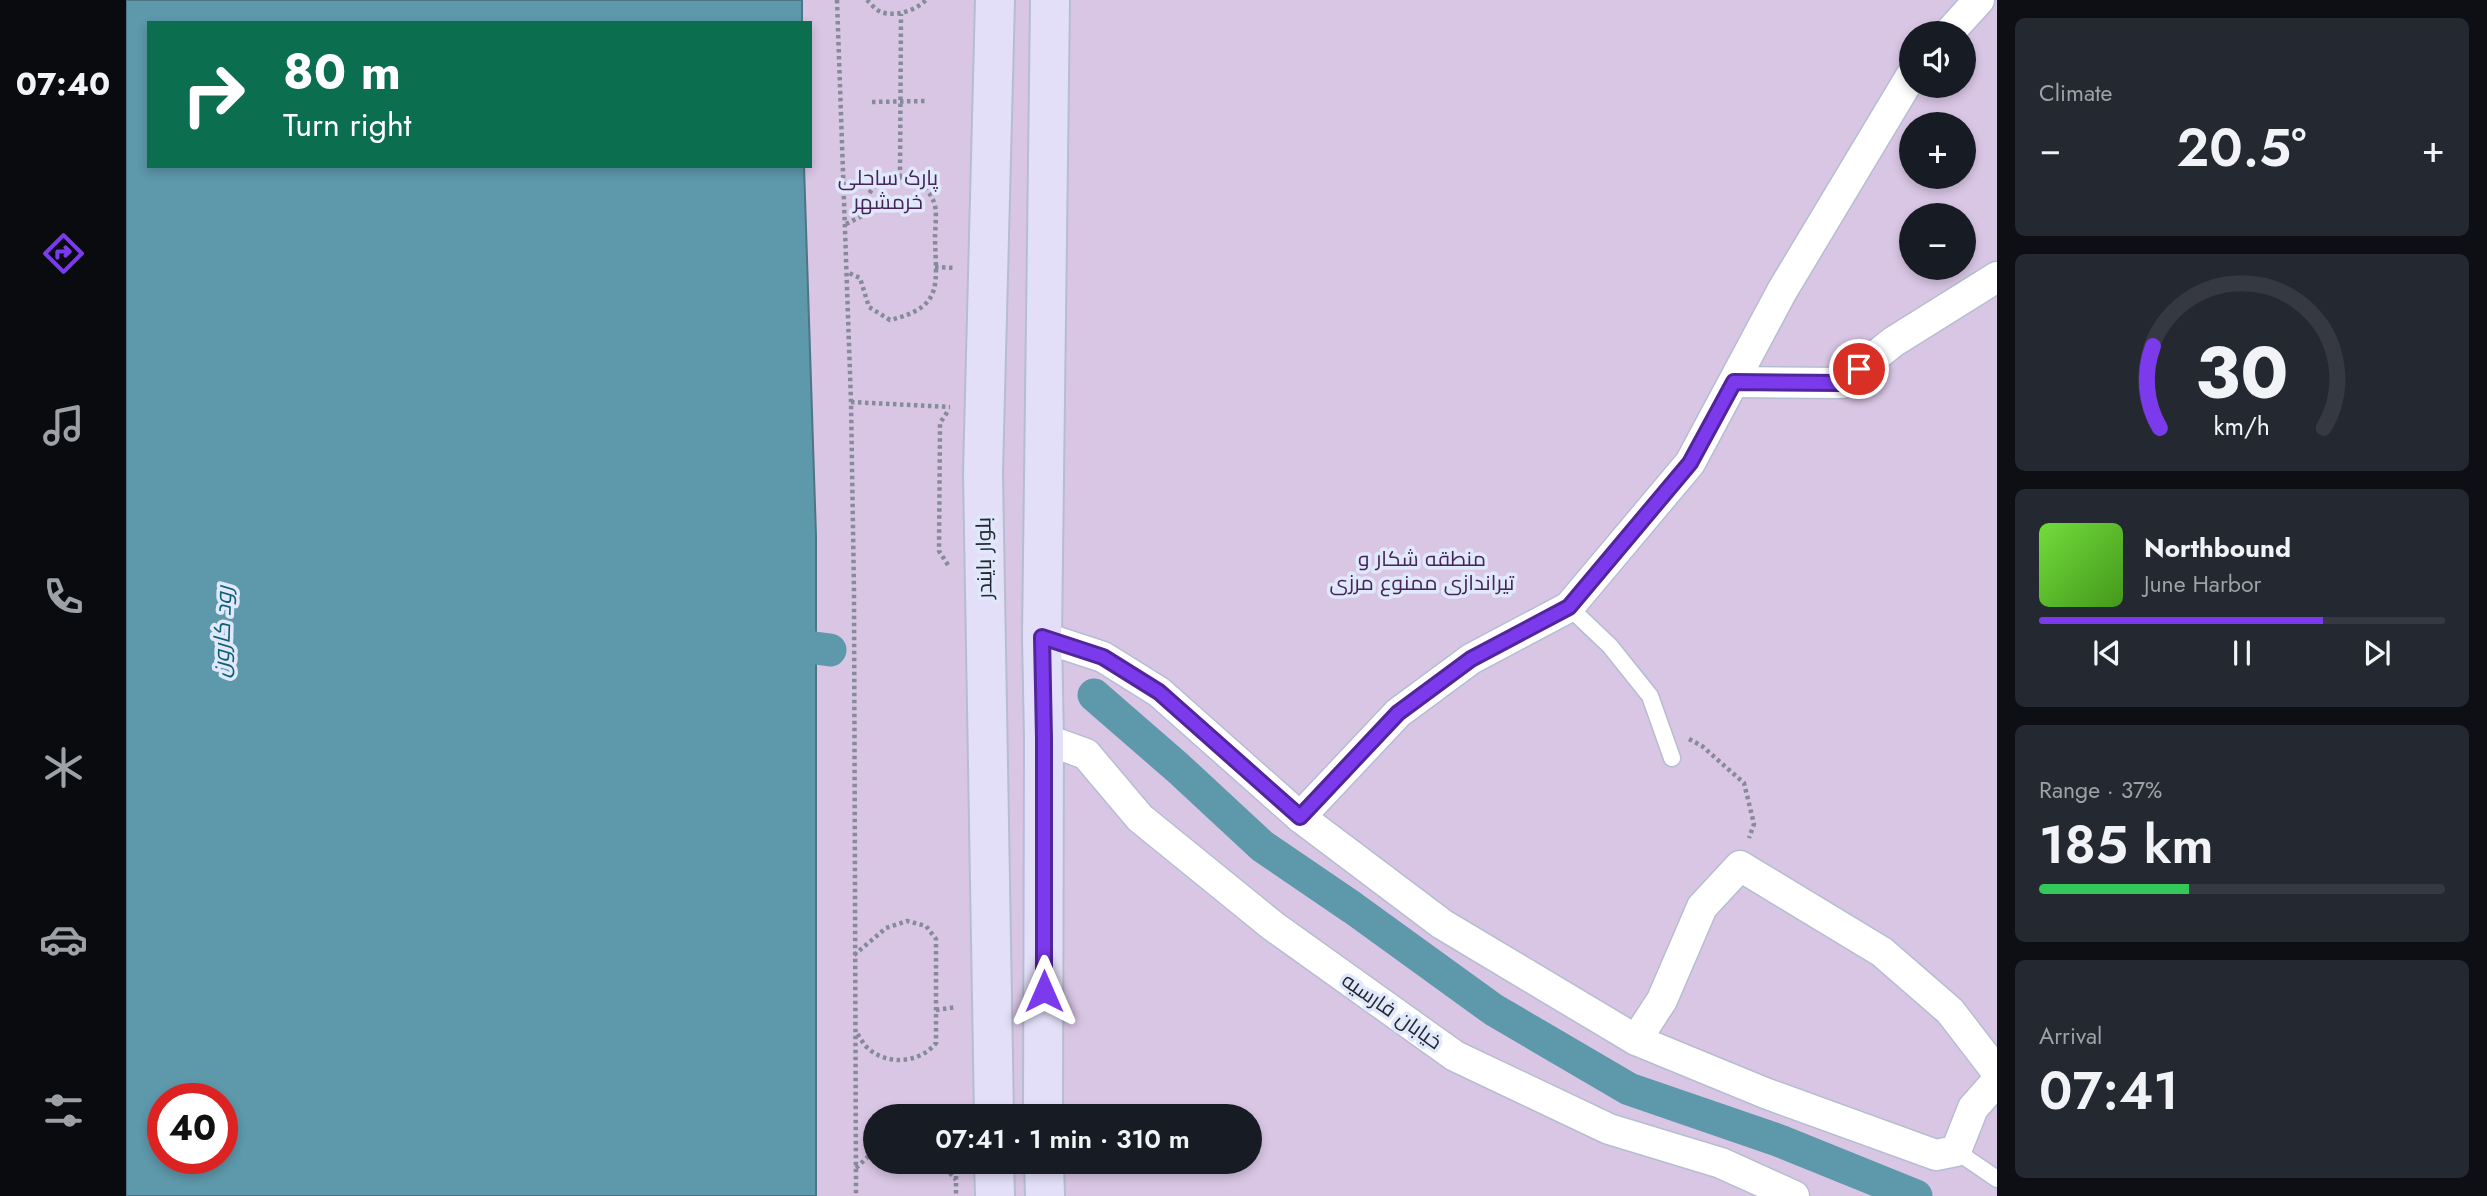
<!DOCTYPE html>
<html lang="en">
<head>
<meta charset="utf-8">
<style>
  body { margin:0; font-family:Jost,Cairo,sans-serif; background:#242831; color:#f1f3f6; height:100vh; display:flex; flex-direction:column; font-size:26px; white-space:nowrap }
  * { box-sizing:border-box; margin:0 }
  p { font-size:23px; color:#9ea1a6 }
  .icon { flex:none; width:38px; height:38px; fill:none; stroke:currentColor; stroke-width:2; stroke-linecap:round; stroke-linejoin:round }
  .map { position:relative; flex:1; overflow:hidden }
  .sheet { display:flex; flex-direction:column; gap:18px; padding:18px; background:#0d0f14; width:490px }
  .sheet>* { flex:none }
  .guide { position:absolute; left:21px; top:21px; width:665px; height:147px; border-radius:0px; box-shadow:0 4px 10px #0003; background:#0b6e4f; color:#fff; overflow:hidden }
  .buttons { position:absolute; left:1773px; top:21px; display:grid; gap:14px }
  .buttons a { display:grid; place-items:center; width:77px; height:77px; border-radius:50%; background:#171b24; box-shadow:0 4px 10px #0003; font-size:35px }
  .speed { position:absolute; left:21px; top:1083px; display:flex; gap:14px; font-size:35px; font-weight:700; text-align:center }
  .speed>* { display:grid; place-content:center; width:91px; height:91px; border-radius:50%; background:#171b24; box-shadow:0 4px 10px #0003; line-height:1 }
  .speed .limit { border:10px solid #d22; background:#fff; color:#111 }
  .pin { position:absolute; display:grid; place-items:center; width:60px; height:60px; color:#fff; margin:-30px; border:4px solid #fff; border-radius:50%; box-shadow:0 2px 7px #0007 }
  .me { position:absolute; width:77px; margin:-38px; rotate:0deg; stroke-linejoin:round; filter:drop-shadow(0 0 5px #0008) }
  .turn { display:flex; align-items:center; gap:24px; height:147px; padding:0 21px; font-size:32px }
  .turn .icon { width:91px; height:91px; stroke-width:2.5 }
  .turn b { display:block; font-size:49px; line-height:60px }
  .big { font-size:52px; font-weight:600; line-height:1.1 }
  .sheet .card { flex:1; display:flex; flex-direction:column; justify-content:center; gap:10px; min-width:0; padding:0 24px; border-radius:10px; background:#242831 }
  .sheet .dial { align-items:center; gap:0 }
  .dial svg { height:182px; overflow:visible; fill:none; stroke:#363941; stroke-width:7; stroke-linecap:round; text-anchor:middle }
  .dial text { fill:#f1f3f6; stroke:none }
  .song { display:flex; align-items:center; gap:21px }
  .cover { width:84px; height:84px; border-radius:10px; background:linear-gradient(135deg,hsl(100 70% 55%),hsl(100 70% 35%)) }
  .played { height:7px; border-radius:4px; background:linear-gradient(90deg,#7c3aed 70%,#363941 70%) }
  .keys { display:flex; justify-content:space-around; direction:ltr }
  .heat { display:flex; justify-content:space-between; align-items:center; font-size:38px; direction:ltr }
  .charge { height:10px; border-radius:5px; background:linear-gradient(90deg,#34c759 37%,#363941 0) }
  .trip { position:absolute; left:737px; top:1104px; width:399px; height:70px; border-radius:35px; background:#171b24; box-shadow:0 4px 10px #0003; font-weight:600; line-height:70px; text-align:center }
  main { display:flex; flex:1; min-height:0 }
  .tab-bar { display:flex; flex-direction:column; width:126px; justify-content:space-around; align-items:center; background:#090b0e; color:#9ea1a6 }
  .tab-bar .icon { width:49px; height:49px }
  .tab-bar .active { color:#7c3aed }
  .tab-bar b { font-size:32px; color:#f1f3f6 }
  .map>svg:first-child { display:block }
  .green { fill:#d9c6e5; fill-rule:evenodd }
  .water { fill:#5d98ab; stroke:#4c7686; stroke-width:2; fill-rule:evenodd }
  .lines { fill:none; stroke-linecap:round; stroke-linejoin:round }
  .canal { stroke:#5d98ab; stroke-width:33 }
  .lane-casing { stroke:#b5bdd1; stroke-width:19 }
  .street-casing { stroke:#b5bdd1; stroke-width:33 }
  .secondary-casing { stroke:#b5bdd1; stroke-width:42 }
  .path { stroke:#858b99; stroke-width:4.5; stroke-dasharray:3.5 3.5; stroke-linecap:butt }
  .lane { stroke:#fff; stroke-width:16 }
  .street { stroke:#fff; stroke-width:30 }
  .secondary { stroke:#e3dff9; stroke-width:38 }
  .route-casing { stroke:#51269a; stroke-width:18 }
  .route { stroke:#7c3aed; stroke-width:12 }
  .labels { text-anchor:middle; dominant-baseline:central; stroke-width:7; stroke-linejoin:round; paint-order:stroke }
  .park-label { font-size:21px; fill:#462358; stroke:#e0e8fc }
  .street-label { font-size:21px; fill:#252830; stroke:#e0e8fc }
  .water-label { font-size:23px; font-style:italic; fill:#0f5f74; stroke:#e0e8fc }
</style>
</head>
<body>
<main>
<nav class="tab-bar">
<b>07:40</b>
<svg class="icon active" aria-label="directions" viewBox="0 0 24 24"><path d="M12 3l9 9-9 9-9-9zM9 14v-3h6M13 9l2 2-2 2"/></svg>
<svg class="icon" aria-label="music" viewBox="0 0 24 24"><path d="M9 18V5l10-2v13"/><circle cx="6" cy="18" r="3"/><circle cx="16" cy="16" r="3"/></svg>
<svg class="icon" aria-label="phone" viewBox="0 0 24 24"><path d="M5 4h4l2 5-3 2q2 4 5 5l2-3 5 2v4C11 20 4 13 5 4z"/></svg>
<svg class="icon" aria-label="climate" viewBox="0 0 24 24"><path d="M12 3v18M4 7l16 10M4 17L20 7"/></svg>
<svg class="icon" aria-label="car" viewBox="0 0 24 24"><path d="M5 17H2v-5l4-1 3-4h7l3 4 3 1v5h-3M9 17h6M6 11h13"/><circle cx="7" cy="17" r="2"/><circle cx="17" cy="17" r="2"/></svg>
<svg class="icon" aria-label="filters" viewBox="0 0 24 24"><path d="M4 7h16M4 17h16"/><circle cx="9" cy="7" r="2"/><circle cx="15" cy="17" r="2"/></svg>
</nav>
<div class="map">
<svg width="1871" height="1196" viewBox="0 0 1871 1196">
  <rect width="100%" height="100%" fill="#e0e8fc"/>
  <!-- green -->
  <path class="green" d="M0,0H1871V1196H0ZM23,23H684V166H23ZM1785,33H1838V86H1785ZM1785,124H1838V177H1785ZM1785,215H1838V268H1785ZM37,1099H96V1158H37ZM749,1116H1124V1162H749Z"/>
  <!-- water -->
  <path class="water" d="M0,0H676V23H23V166H678L690,536V1196H0ZM37,1099H96V1158H37Z"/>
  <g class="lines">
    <!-- canal -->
    <g class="canal">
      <path d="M645,642L704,650"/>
      <path d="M968,695L1052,768L1136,846L1227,908L1368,1010L1503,1089L1654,1141L1790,1196"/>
    </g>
    <!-- lane casing -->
    <g class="lane-casing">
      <g id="lane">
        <path d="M1443,607L1484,646L1524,696L1546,758"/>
        <path d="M1830,1151L1871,1179"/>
      </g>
    </g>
    <!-- street casing -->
    <g class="street-casing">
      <g id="street">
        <path d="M1823,33L1853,0"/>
        <path d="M1608,382L1716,383L1767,342L1871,277"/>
        <path d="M916,637L977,657L1033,692L1174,817L1272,713L1345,659L1443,607L1564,463L1656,291L1785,76"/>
        <path d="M918,739L960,754L1014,818L1147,926L1329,1056L1483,1129L1595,1163L1668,1196"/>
        <path d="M1174,817L1316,924L1510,1040L1639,1093L1810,1155L1830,1151L1847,1108L1871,1081"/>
        <path d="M1510,1040L1536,1000L1576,907L1614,866L1756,952L1824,1011L1871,1072"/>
      </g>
    </g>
    <!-- secondary casing -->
    <g class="secondary-casing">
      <g id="secondary">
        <path d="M868,1116L857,473L869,0"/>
        <path d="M917,1116L918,739L916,637L924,0"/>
        <path d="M868,1162L869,1196"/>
        <path d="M918,1162L919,1196"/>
      </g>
    </g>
    <!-- path -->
    <g class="path">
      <path d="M711,0L725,402L728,591L730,1196"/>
      <path d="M741,0C745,4 750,10 755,12C769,17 789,11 800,0"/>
      <path d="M746,102L800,101"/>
      <path d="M774,177L775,14"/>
      <path d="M720,224L736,216C738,208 740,197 745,191C763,169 796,175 807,200C812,209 809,227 809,238C810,285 818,307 764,320L743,307L734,278L721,272"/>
      <path d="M809,267L830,268"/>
      <path d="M725,402L824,407"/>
      <path d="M822,565L813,551L814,423L822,411"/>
      <path d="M1563,739L1576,746L1618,783L1628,824L1623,838"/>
      <path d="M728,955L760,928L781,921L800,926L810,939V1043C795,1062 764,1066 744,1050C738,1046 734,1037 730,1032"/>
      <path d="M810,1010L830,1007"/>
      <path d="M815,1162L830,1180"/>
      <path d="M730,1168L749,1150"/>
      <path d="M830,1169V1196"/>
    </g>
    <!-- lane -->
    <use href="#lane" class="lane"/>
    <!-- street -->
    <use href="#street" class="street"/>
    <!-- secondary -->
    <use href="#secondary" class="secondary"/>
  </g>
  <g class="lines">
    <!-- route casing -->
    <g class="route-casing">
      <path id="route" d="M918,991V739L916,637L977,657L1033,692L1174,817L1272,713L1345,659L1443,607L1564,463L1608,382L1716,383L1733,369"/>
    </g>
    <!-- route -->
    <use href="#route" class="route"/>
  </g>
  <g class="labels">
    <!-- park labels -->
    <g class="park-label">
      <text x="762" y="178">پارک ساحلی<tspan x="762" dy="24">خرمشهر</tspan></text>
      <text x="1296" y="559">منطقه شکار و<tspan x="1296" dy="24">تیراندازی ممنوع مرزی</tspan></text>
    </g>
    <!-- street labels -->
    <g class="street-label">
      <text transform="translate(858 558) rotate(-91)">بلوار بایندر</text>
      <text transform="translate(1266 1011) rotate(35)">خیابان فارسیه</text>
    </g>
    <!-- water labels -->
    <g class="water-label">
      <text transform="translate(96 632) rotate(-88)">رود کارون</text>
    </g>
  </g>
</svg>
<div class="buttons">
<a><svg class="icon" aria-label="sound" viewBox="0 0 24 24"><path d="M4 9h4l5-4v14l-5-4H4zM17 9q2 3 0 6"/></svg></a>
<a>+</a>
<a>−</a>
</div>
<div class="speed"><div class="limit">40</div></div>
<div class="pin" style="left:1733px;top:369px;background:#d93025"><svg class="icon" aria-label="arrive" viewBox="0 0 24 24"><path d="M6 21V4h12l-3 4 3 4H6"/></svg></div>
<svg class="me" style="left:918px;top:991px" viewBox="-20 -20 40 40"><path d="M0-17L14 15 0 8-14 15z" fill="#7c3aed" stroke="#fff" stroke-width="4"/></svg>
<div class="trip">07:41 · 1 min · 310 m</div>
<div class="guide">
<div class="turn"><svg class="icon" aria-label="right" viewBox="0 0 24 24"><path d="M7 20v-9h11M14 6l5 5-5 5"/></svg><div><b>80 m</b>Turn right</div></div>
</div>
</div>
<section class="sheet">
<div class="card"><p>Climate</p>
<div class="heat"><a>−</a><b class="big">20.5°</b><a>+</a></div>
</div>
<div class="card dial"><svg viewBox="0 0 100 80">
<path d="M14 69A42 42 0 1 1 86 69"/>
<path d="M14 69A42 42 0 0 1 11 33" stroke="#7c3aed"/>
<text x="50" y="56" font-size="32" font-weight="700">30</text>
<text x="50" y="72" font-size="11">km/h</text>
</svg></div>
<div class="card">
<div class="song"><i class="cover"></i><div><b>Northbound</b><p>June Harbor</p></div></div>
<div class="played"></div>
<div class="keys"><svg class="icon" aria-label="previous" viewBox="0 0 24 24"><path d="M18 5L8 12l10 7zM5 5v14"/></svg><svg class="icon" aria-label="pause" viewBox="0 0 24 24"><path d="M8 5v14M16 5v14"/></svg><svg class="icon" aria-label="next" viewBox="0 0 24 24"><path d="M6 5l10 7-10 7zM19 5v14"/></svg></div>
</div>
<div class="card"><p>Range · 37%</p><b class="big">185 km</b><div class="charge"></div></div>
<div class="card"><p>Arrival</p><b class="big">07:41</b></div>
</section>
</main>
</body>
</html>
